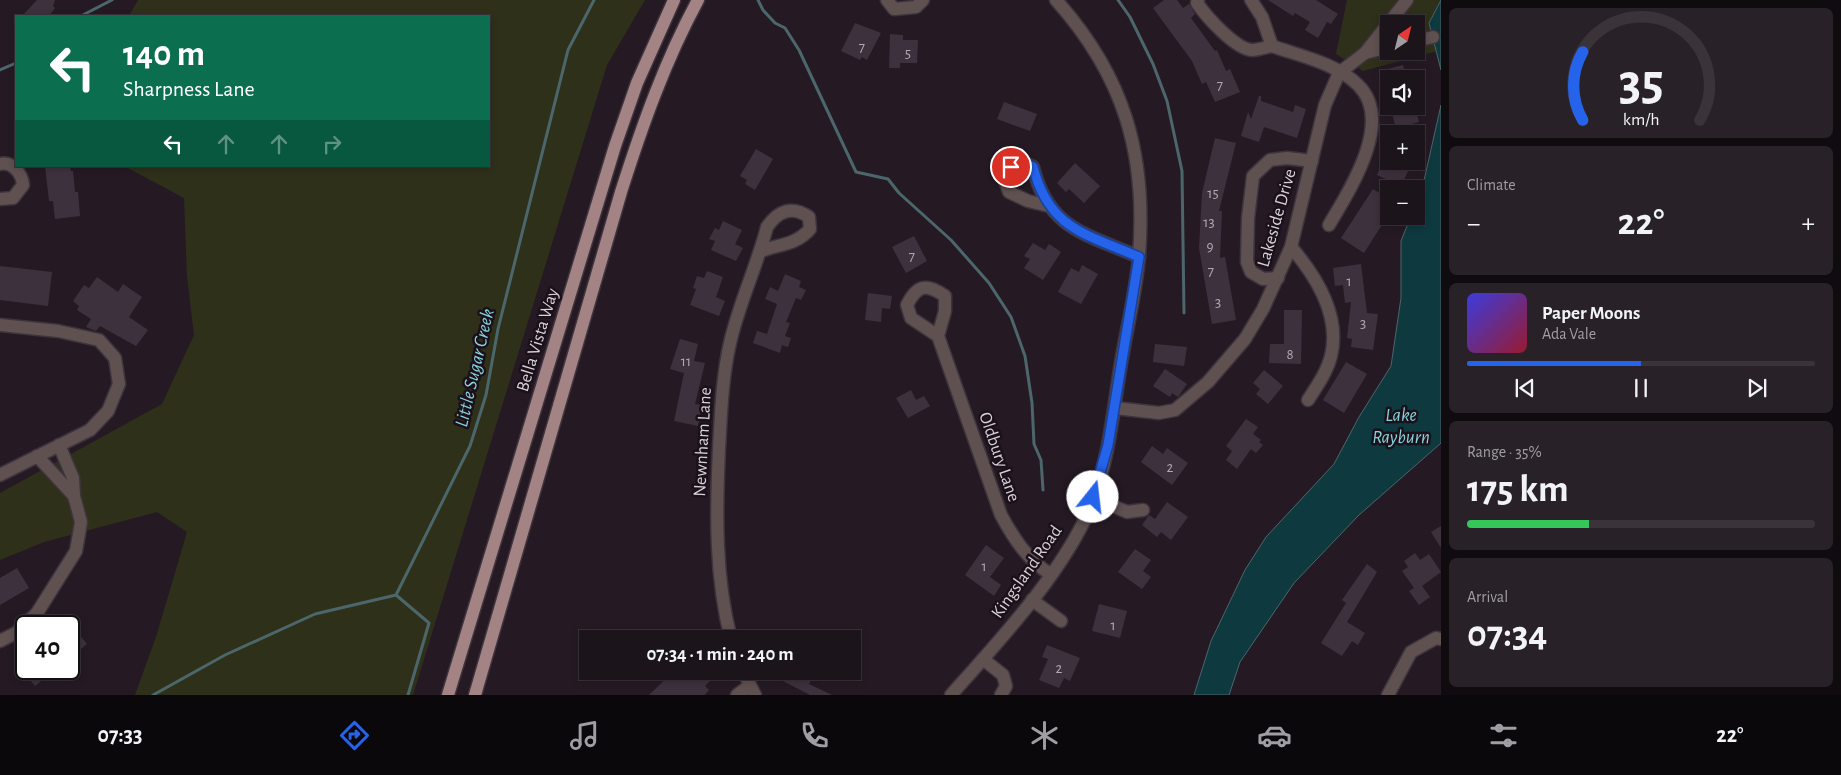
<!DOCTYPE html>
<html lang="en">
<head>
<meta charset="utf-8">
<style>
  body { margin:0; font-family:"Alegreya Sans",sans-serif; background:#292128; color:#f1f3f6; height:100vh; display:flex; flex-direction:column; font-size:19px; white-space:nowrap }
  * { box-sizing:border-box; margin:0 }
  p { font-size:16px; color:#a09ea3 }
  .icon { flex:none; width:28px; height:28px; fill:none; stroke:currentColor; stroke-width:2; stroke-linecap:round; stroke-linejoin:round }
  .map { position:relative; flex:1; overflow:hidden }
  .details { display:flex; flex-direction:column; gap:8px; padding:8px; background:#0f0b0f; width:400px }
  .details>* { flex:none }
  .hud { position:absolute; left:15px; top:15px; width:475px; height:152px; border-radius:0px; box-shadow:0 2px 8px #0003,0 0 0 1px #3a333a; background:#0b6e4f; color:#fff; overflow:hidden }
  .needle { width:32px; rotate:35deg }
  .tools { position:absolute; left:1380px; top:15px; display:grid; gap:10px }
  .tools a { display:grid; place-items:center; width:45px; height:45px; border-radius:0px; background:#1c141b; box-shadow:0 2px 8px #0003,0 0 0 1px #3a333a; font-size:25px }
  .speed { position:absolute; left:15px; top:615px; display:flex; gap:10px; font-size:25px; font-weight:700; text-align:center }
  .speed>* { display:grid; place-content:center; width:65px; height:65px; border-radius:50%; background:#1c141b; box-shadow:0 2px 8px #0003,0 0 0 1px #3a333a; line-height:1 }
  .speed .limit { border:2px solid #111; border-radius:8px; background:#fff; color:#111 }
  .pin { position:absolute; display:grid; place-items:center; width:42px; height:42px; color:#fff; margin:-21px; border:2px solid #fff; border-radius:50%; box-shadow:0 1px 5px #0007 }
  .me { position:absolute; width:55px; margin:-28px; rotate:16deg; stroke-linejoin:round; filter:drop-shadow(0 0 4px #0008) }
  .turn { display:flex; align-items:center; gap:18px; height:105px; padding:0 25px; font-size:22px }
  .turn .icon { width:65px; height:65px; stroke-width:2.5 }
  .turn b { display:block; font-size:35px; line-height:42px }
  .lanes { display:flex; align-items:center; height:48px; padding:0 25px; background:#0003; justify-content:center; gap:25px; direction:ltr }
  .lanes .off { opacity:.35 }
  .big { font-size:38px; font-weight:700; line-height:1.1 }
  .details .card { flex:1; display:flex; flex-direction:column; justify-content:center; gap:8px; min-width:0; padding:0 18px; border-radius:8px; background:#292128 }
  .details .dial { align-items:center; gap:0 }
  .dial svg { height:130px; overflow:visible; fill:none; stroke:#3a333a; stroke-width:7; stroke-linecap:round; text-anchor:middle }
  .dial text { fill:#f1f3f6; stroke:none }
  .song { display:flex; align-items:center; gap:15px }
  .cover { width:60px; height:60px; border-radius:8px; background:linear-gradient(135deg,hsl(240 70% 55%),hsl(350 70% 35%)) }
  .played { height:5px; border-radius:2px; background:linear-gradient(90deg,#2563eb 50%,#3a333a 50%) }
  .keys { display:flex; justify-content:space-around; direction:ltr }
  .heat { display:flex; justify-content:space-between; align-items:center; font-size:28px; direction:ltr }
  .charge { height:8px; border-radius:4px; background:linear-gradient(90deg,#34c759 35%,#3a333a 0) }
  .trip { position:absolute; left:579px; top:630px; width:282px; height:50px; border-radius:0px; background:#1c141b; box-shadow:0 2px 8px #0003,0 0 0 1px #3a333a; font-weight:700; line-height:50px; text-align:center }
  .dock { display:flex; height:80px; justify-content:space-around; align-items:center; background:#0b080b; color:#a09ea3 }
  .dock .icon { width:35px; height:35px }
  .dock .on { color:#2563eb }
  .dock b { font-size:22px; color:#f1f3f6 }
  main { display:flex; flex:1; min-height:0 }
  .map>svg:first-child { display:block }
  .green { fill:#2f301a; fill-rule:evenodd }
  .water { fill:#0e393e; stroke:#4b676c }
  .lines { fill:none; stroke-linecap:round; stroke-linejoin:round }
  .stream { stroke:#4b676c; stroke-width:3 }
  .building { fill:#3d313d }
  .minor-casing { stroke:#3e343d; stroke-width:15 }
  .major-casing { stroke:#3e343d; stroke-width:15 }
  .minor { stroke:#605151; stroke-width:12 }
  .major { stroke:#a38383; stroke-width:12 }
  .route-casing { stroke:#184099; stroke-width:12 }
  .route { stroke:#2563eb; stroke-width:9 }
  .labels { text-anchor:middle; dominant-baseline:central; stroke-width:5; stroke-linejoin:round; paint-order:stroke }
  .number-label { font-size:15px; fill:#b2a9b1 }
  .street-label { font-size:18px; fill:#d9d1d8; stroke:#1b111b }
  .water-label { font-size:19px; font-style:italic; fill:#88d4dd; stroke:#1b111b }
</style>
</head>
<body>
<main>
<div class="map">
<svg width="1441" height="695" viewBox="0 0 1441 695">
  <rect width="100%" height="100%" fill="#251a24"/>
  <!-- green -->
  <g class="green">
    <path d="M138,0H645L607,65L413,695H135L156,637L187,532L157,512L44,542L0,560V493L162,404L194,335L187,276L184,198L124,166H489V16H129Z"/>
    <path d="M1347,0H1440L1429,23L1437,51L1363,71L1336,54ZM1389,24H1416V51H1389Z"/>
  </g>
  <!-- water -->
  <g class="water">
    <path d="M1441,0V70L1429,23Z"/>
    <path d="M1441,105V443L1359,515L1294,583L1240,662L1229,695H1194L1211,641L1245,570L1266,537L1334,464L1359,417L1391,366L1401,298V241L1411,216H1416V202L1423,185Z"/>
  </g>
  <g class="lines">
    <!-- stream -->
    <g class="stream">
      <path d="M758,0L763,10L775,23L785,28L799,50L856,172L888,179L899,193L951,240L989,283L1011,317L1025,356L1032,403L1034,444L1041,460L1043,490"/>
      <path d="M1118,0L1130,17L1153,64L1167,101L1182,171L1184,313"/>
      <path d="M81,16L112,0"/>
      <path d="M0,70L16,63"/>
      <path d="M396,595L429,623L408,695"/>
      <path d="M153,695L225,655L315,614L396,595L470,446L486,395L498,329L568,50L594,0"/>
    </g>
  </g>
  <!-- building -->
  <g class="building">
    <path d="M37,0H55L53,6L55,8L49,16H22Z"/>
    <path d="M1164,0H1177L1183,8L1189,4L1195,14L1191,18L1215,51L1217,50L1226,71L1230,69L1240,92L1215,102L1206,82L1202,84L1192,61L1153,8Z"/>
    <path d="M1268,0H1316L1338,14L1331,24L1327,22L1318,38L1305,30L1310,22L1295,13L1293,16Z"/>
    <path d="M855,23L881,33L867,60L862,57L860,60L841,51Z"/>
    <path d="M890,34L903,35V40H918L917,63H900V68H889Z"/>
    <path d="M1403,65L1407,79H1382L1380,71Z"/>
    <path d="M1259,96H1261V101L1293,112L1295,105L1306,109L1297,138L1264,127L1259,142L1241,136L1248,112L1251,119Z"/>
    <path d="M1004,102L1037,114L1030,131L997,119Z"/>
    <path d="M1390,106H1415L1419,122L1396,128Z"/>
    <path d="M1215,138L1236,143L1219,211H1222L1220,258L1225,257L1236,320L1212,324L1199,248L1202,193Z"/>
    <path d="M756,149L773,159L755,190L745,184L747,180L740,176Z"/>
    <path d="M1383,161H1403L1411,165L1401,186L1377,175Z"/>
    <path d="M1075,163L1100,186L1084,203L1069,189L1066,192L1057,183Z"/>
    <path d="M45,166H70L71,171H73L75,192H78L80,216L55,219L53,201H49Z"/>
    <path d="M1373,189L1389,199V222L1385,220L1364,253L1341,238Z"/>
    <path d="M723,221L742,230L735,244L743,248L736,261L711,250L715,241L709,239L715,228L719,230Z"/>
    <path d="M914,236L927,261L906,273L892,247Z"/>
    <path d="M1033,243L1045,250L1049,244L1061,252L1043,280L1024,268L1030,259L1024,256Z"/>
    <path d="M1361,264L1367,313L1378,314L1373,350L1351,347L1352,339L1347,338L1351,302L1345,303L1343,285L1335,286L1333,268Z"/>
    <path d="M1082,265L1098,274L1081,304L1058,292L1071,268L1079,272Z"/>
    <path d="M0,266L52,272L48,306L0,300Z"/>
    <path d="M707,271L723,277L716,297L725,301L719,316L690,305L696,289L693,288L697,276L704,278Z"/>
    <path d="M785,274L801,281L799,287L806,290L801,300L796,298L786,322L790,323L785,336L791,338L788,347L782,345L780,353L753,343L757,331L767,334L777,304L765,299L770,287L778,291Z"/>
    <path d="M97,277L118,292L123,284L142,297L129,317L148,330L136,346L100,326L96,331L86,327L91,319L77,310L79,306L73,301L84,285L89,288Z"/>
    <path d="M868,293L892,296L890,309L882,308L881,322L865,320Z"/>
    <path d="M1284,310H1302L1301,364L1269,363L1270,344H1284Z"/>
    <path d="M680,339L698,344L694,361L705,363L695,404L702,405L698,426L674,421L684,373L670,369Z"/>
    <path d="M1155,344L1187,347L1184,366L1153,362Z"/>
    <path d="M1346,362L1367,374L1344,413L1323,400Z"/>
    <path d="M1165,369L1187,384L1178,397L1172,393L1170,397L1153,386Z"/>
    <path d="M1264,370L1283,386L1268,404L1256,394L1260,389L1253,383Z"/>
    <path d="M911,390L916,400L924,396L930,406L908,418L896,398Z"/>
    <path d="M1246,419L1258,427L1253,434L1261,440L1259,442L1263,445L1256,453L1251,449L1237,469L1226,460L1232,451L1226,446Z"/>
    <path d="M1152,446L1163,454L1167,448L1188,463L1172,485L1141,462Z"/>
    <path d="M1167,502L1188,517L1171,540L1161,532L1157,537L1142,525L1149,515L1155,519Z"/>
    <path d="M1441,526V548L1431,532Z"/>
    <path d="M986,545L1004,558L990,577L1001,585L994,596L965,575Z"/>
    <path d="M1135,549L1151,560L1143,571L1151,577L1142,589L1118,572Z"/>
    <path d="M1415,553L1420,560L1429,554L1441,572L1422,586L1430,597L1419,605L1409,591L1414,588L1402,571L1408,567L1404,561Z"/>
    <path d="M1367,564L1377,572L1347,622L1365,633L1358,645L1352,641L1342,656L1321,643L1346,603L1342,600Z"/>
    <path d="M17,568L29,588L0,605V578Z"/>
    <path d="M1099,604L1127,611L1120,638L1092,631Z"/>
    <path d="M77,632L87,644L69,659V638Z"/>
    <path d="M1047,645L1080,658L1070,681L1064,678L1059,688L1039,680L1048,659L1042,657Z"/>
    <path d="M21,669H56L35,686Z"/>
    <path d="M674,671H720L705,686L709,690L705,695H649Z"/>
    <path d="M785,671H815L809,684L832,695H810L781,680Z"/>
  </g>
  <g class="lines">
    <!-- minor casing -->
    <g class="minor-casing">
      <g id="minor">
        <path d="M887,0L894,9L916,7L923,0"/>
        <path d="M1198,0L1197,3C1206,16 1235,49 1252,50C1258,50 1266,47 1272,46L1262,17L1251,0"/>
        <path d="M1416,41L1433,37"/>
        <path d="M1272,46C1300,56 1336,63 1358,85C1395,121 1349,191 1329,225"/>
        <path d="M1365,53L1389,47"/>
        <path d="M0,164C13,161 22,174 23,185L13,198L0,199"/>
        <path d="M1049,206L1028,201L1009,192L1005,181L1011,167L1021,161L1033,167C1048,229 1086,234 1139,257"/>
        <path d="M1291,247C1316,276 1341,315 1331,356C1327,372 1317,386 1308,400"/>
        <path d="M1278,278L1263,279L1251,272L1247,262L1248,218L1253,176L1270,160L1287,158L1312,161"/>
        <path d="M0,325L58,331L99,340L115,358L119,384L108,411L90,430L0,475"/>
        <path d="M938,336L911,318L907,305C917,285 926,283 945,296V311L938,336L1001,515C1014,539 1027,559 1050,574"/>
        <path d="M1115,408L1159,413L1175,410L1208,382L1245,339L1263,309L1291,247L1325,105L1339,73L1365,53L1407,0"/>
        <path d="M37,456L74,496"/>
        <path d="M1093,497L1127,512L1143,510"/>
        <path d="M1032,600L1061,621"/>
        <path d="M731,639C715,577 716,513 719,449C721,414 722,378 730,343C739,303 757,266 767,227C778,211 792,205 809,217L810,229C796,245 780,244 761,251"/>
        <path d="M0,641L16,633L37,613L76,551L81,522L74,496L73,478L59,445"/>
        <path d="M983,659L1003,675L1006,686L1001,695"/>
        <path d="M743,671L755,695"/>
        <path d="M737,695L749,686"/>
        <path d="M951,695C999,641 1063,573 1091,506C1109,460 1113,411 1121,363C1127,327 1136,292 1139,256C1147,154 1124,76 1056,0"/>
        <path d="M1388,695L1411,652L1436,638L1441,639"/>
      </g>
    </g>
    <!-- major casing -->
    <g class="major-casing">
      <g id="major">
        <path d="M448,695L615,146L637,83L674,0"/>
        <path d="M475,695L621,192C642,126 665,61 698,0"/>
      </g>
    </g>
    <!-- minor -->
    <use href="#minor" class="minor"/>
    <!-- major -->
    <use href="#major" class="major"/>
  </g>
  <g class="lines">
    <!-- route casing -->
    <g class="route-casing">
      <path id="route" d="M1011,167L1021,161L1033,167C1049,229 1086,234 1139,257L1108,445L1093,497"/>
    </g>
    <!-- route -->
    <use href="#route" class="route"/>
  </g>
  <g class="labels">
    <!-- number labels -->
    <g class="number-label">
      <text x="862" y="47">7</text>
      <text x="908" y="53">5</text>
      <text x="1220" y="85">7</text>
      <text x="1213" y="193">15</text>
      <text x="1209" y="222">13</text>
      <text x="1210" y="246">9</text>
      <text x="912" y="256">7</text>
      <text x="1211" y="271">7</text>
      <text x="1349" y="281">1</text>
      <text x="1218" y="302">3</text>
      <text x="1363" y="323">3</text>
      <text x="1290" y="354">8</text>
      <text x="686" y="361">11</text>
      <text x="1170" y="467">2</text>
      <text x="984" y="566">1</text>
      <text x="1113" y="625">1</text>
      <text x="1059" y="668">2</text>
    </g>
    <!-- street labels -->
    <g class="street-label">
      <text transform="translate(1277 218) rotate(-74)">Lakeside Drive</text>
      <text transform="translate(538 340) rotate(-73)">Bella Vista Way</text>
      <text transform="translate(703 442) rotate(-87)">Newnham Lane</text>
      <text transform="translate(999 457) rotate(71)">Oldbury Lane</text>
      <text transform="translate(1027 572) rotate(-55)">Kingsland Road</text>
    </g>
    <!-- water labels -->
    <g class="water-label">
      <text transform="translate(475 368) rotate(-77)">Little Sugar Creek</text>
      <text x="1401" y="415">Lake<tspan x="1401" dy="22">Rayburn</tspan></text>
    </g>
  </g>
</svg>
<div class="tools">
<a><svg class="needle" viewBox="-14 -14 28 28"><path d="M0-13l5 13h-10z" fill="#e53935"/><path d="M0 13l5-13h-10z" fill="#a09ea3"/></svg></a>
<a><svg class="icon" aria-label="sound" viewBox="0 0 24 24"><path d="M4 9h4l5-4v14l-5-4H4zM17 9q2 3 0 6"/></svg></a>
<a>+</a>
<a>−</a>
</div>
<div class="speed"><div class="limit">40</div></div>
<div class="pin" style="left:1011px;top:167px;background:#d93025"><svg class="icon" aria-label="arrive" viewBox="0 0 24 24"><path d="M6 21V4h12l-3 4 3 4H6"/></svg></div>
<svg class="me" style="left:1093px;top:497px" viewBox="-20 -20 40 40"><circle r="19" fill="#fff"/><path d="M0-13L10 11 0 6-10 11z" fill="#2563eb"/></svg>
<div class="trip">07:34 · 1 min · 240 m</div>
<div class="hud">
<div class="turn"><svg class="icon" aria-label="left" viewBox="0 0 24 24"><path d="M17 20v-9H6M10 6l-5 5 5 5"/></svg><div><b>140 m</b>Sharpness Lane</div></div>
<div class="lanes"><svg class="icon" aria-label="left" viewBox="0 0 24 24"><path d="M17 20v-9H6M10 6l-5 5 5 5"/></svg><svg class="icon off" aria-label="ahead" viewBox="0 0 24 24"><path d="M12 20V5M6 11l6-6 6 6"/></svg><svg class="icon off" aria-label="ahead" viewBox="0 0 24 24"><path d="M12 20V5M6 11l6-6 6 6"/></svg><svg class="icon off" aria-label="right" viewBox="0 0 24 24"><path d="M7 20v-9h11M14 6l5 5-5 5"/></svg></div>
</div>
</div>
<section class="details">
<div class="card dial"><svg viewBox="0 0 100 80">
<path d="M14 69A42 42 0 1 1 86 69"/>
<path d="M14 69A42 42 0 0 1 14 27" stroke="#2563eb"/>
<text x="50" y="56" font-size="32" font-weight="700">35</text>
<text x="50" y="72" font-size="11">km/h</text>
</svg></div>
<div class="card"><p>Climate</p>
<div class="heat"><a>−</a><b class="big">22°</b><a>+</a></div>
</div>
<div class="card">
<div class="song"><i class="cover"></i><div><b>Paper Moons</b><p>Ada Vale</p></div></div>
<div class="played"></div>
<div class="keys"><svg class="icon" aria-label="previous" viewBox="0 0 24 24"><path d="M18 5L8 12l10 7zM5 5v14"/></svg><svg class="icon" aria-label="pause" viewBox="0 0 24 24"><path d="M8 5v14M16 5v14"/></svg><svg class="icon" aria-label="next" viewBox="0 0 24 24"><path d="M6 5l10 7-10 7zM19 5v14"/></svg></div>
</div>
<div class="card"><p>Range · 35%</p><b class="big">175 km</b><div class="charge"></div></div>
<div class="card"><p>Arrival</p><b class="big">07:34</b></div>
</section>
</main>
<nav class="dock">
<b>07:33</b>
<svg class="icon on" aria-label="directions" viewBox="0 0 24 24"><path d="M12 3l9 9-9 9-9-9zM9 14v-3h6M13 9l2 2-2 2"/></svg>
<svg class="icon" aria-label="music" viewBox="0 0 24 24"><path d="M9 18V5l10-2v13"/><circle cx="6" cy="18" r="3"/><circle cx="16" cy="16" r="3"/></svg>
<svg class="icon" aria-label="phone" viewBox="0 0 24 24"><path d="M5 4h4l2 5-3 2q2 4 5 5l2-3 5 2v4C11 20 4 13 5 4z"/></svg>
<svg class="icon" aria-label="climate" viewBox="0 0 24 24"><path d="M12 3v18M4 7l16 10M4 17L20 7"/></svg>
<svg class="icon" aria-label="car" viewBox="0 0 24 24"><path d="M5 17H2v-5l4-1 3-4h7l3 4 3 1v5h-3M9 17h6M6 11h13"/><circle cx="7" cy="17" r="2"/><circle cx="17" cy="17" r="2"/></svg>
<svg class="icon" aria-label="filters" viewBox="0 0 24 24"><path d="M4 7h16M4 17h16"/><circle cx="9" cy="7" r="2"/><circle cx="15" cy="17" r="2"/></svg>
<b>22°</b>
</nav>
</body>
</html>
